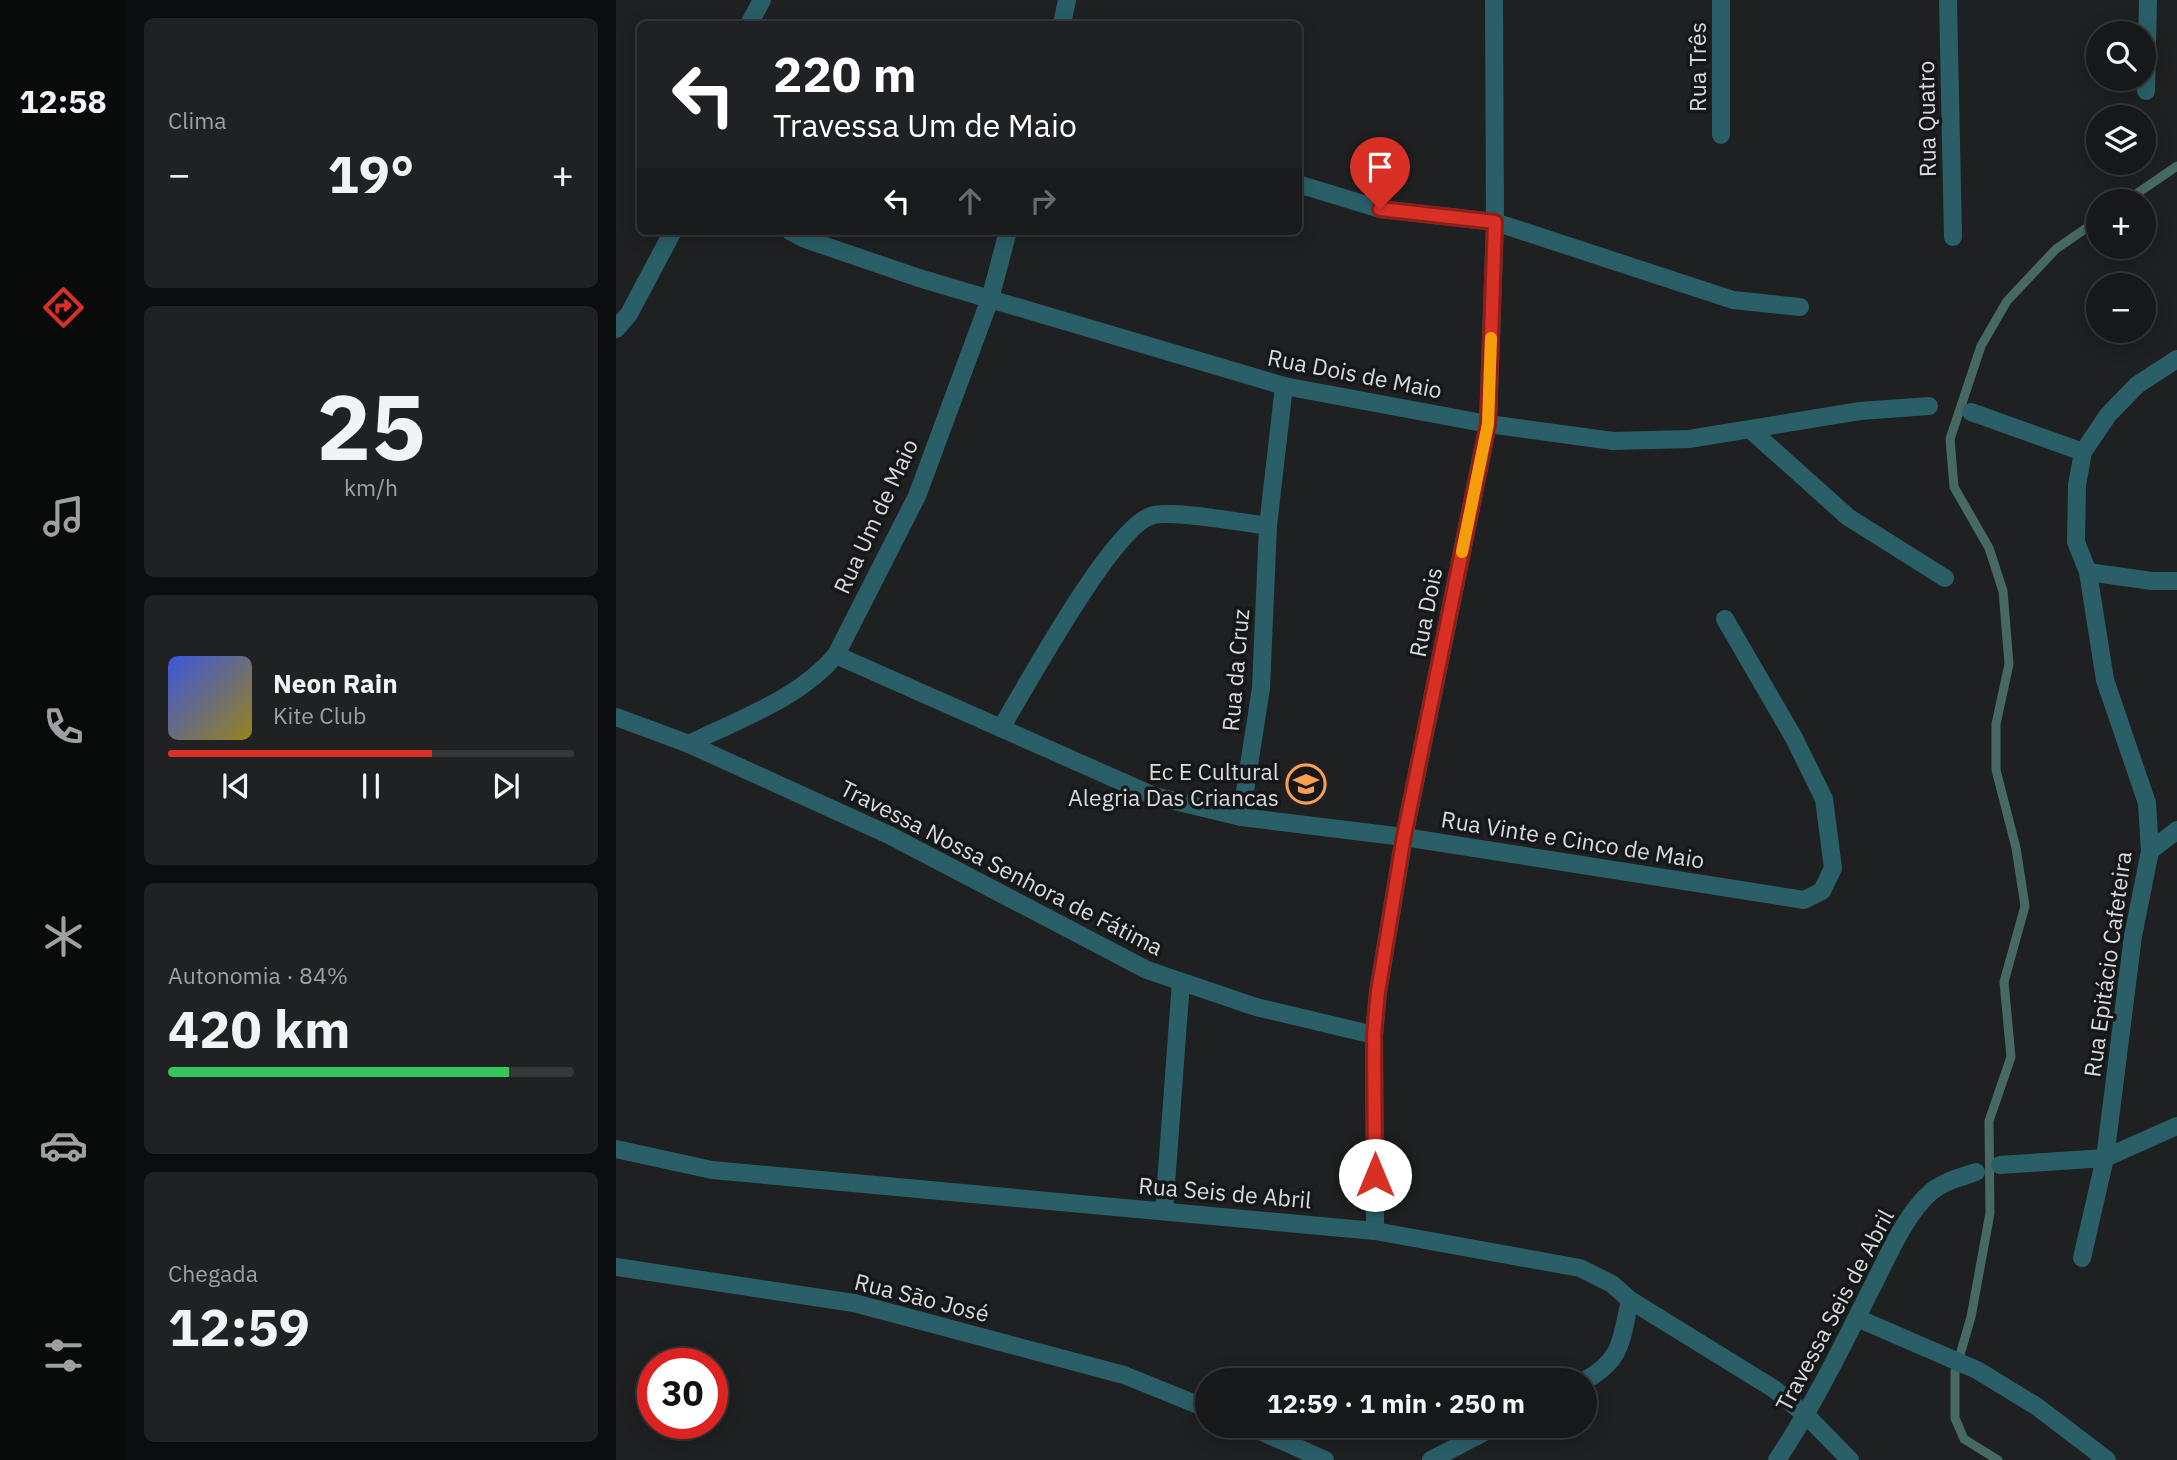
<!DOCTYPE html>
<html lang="pt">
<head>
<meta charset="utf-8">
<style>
  body { margin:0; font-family:"IBM Plex Sans",sans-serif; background:#1f2122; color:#f1f3f6; height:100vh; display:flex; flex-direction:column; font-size:26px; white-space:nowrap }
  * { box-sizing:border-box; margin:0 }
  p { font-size:23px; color:#9ea0a2 }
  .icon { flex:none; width:38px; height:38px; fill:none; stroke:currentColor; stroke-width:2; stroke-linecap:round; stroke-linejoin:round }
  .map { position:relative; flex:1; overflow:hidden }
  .side { display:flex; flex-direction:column; gap:18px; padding:18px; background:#0c0d0e; width:490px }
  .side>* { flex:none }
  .top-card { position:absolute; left:21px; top:21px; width:665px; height:214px; border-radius:10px; box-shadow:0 4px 18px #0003,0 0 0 2px #353738; background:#202124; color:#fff; overflow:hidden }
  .fabs { position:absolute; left:1470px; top:21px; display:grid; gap:14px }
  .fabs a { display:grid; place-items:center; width:70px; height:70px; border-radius:50%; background:#161819; box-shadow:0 4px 18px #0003,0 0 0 2px #353738; font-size:35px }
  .speed { position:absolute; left:21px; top:1348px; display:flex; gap:14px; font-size:35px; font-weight:700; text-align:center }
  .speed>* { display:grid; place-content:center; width:91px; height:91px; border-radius:50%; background:#161819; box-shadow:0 4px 18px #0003,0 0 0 2px #353738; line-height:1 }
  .speed .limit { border:10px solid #d22; background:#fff; color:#111 }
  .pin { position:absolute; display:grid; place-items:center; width:60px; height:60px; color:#fff; margin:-72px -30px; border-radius:50% 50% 50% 0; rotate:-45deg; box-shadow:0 0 7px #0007 }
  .pin .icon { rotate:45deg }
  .me { position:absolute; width:77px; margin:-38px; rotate:0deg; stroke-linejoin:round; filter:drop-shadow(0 0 5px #0008) }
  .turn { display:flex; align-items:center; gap:24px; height:147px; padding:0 21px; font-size:32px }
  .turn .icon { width:91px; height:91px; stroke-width:2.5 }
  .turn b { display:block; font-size:49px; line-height:60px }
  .lanes { display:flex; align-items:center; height:66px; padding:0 21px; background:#0003; justify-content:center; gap:35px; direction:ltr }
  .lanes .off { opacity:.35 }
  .big { font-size:52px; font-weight:700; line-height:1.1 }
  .side .tile { flex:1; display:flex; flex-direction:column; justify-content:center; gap:10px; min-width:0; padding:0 24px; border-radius:10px; background:#1f2122 }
  .side .dial { align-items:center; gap:0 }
  .dial b { font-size:91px; line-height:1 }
  .song { display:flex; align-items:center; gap:21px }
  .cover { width:84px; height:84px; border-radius:10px; background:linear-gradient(135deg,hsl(230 70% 55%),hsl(50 70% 35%)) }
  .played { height:7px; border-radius:4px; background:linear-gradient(90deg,#d93025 65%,#353738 65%) }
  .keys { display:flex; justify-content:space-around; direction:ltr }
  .heat { display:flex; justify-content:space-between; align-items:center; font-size:38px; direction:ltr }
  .charge { height:10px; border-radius:5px; background:linear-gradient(90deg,#34c759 84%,#353738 0) }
  .trip { position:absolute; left:579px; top:1368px; width:402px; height:70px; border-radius:35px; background:#161819; box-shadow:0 4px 18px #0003,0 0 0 2px #353738; font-weight:700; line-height:70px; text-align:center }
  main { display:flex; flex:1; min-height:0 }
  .menu { display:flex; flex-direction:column; width:126px; justify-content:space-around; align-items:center; background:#090a0a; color:#9ea0a2 }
  .menu .icon { width:49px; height:49px }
  .menu .current { color:#d93025 }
  .menu b { font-size:32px; color:#f1f3f6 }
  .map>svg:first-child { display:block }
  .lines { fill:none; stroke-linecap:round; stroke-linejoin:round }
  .stream { stroke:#466a63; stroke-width:9 }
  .minor { stroke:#2a5f68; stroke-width:18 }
  .route-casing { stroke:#8d1f18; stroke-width:18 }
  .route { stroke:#d93025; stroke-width:12 }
  .slow { stroke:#f59e0b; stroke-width:12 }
  .labels { text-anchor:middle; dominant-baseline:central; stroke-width:7; stroke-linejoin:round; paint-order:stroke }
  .street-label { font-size:23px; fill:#d8dadb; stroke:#151718 }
  .poi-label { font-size:23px; fill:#d8dadb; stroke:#151718; text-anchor:end }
</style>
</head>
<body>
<main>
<nav class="menu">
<b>12:58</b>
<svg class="icon current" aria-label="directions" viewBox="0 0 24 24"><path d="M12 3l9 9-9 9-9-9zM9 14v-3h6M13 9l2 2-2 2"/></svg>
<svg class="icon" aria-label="music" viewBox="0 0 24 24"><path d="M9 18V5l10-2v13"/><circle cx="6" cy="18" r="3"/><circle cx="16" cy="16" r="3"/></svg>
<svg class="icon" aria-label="phone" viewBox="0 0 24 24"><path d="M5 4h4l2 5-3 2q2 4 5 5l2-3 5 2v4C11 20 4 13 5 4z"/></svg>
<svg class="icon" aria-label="climate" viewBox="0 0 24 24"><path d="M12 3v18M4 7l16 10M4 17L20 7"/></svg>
<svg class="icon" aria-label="car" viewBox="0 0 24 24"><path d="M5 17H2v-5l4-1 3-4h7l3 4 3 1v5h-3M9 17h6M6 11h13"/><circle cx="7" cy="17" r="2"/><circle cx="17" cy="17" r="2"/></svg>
<svg class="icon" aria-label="filters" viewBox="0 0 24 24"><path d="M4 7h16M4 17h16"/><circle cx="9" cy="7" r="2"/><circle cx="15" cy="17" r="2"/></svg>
</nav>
<section class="side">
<div class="tile"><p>Clima</p>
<div class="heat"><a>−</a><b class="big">19°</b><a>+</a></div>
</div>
<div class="tile dial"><b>25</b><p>km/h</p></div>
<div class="tile">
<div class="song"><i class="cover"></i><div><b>Neon Rain</b><p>Kite Club</p></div></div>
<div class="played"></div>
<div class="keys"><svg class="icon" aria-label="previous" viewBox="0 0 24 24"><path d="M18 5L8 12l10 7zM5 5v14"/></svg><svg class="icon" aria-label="pause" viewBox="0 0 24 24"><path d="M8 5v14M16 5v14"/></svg><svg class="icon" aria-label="next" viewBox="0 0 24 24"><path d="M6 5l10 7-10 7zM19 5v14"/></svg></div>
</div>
<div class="tile"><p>Autonomia · 84%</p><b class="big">420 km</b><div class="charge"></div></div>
<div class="tile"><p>Chegada</p><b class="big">12:59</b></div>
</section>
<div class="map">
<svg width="1561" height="1460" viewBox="0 0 1561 1460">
  <rect width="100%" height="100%" fill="#1e2021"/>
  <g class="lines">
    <!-- stream -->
    <g class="stream">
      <path d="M1510,201L1561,166"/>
      <path d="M1382,1460L1348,1439L1339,1418V1372L1355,1317L1374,1213L1373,1121L1395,1057L1388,982L1409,906L1400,848L1380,770V724L1393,664L1387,591L1373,548L1338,487L1334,439L1365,346L1391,301L1440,249L1482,220"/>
    </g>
    <!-- minor -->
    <g class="minor">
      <path d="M1332,0L1337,237"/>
      <path d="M133,24L146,0"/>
      <path d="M446,24L451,0"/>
      <path d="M1530,91L1532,0"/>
      <path d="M1105,135V0"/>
      <path d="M682,184L764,209L879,222L1117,300L1184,307"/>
      <path d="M174,231L189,239L303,278L668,386L872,424L997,441L1073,439L1244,411L1313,406"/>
      <path d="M0,329L13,314L57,231"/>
      <path d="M1355,412L1467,452"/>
      <path d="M1136,431L1232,517L1329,578"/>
      <path d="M1472,572L1536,581H1561"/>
      <path d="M220,655L538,796L625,817L788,837L1188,900L1206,891L1217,868L1208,799L1178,738L1109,619"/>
      <path d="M0,717L73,744L273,835L531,970L640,1007L758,1035"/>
      <path d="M385,728C410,687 496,528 535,516C554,509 628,523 652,526L668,386"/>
      <path d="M73,744C123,719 183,699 220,655L301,496L374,299L392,231"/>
      <path d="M625,817L645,688L652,526"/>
      <path d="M1534,851L1561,830"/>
      <path d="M0,1149L96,1170L759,1231L964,1268L996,1284L1014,1300L1158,1389L1191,1416L1234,1460"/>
      <path d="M1384,1165L1489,1158L1561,1126"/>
      <path d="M548,1211L565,982"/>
      <path d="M759,1231L758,1035L762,992L788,837L872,424L879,222L878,0"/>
      <path d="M1466,1258L1489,1158L1517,936L1534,851L1531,803L1489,680L1472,572L1460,542L1461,485L1467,452L1492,415L1521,385L1561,359"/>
      <path d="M0,1267L238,1303L508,1375L592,1409"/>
      <path d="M1241,1318L1361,1370L1420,1406L1491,1460"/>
      <path d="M968,1381C1007,1360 1005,1340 1014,1300"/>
      <path d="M633,1426L709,1460"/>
      <path d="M815,1460L880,1426"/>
      <path d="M1161,1460C1197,1406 1225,1349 1254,1291C1271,1259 1288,1215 1316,1191C1329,1181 1345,1177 1360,1172"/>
    </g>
  </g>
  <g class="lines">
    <!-- route casing -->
    <g class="route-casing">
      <path id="route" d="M759,1175L758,1035L762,992L788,836L872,424L879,222L764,209"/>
    </g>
    <!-- route -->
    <use href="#route" class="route"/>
    <!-- slow -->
    <path class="slow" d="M846,552L872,424L875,338"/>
  </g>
  <!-- icons -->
  <defs>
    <g id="school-ring" transform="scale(2.0125)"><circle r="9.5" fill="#151718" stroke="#fb9e51" stroke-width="1.5"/><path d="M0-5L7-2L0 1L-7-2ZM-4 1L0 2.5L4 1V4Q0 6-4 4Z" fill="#fb9e51"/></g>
  </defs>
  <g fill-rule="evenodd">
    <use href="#school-ring" x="690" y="784"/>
  </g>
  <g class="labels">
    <!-- street labels -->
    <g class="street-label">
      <text transform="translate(1081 67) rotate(-90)">Rua Três</text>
      <text transform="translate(1310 119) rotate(-91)">Rua Quatro</text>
      <text transform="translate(739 373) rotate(11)">Rua Dois de Maio</text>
      <text transform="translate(259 516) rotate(-65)">Rua Um de Maio</text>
      <text transform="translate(809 612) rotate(-79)">Rua Dois</text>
      <text transform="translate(619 670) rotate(-85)">Rua da Cruz</text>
      <text transform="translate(957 839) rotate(9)">Rua Vinte e Cinco de Maio</text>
      <text transform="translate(386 867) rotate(27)">Travessa Nossa Senhora de Fátima</text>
      <text transform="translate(1491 964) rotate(-82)">Rua Epitácio Cafeteira</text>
      <text transform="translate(609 1192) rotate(5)">Rua Seis de Abril</text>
      <text transform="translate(306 1297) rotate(14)">Rua São José</text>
      <text transform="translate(1218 1310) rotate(-62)">Travessa Seis de Abril</text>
    </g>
    <!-- poi labels -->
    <g class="poi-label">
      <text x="663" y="771">Ec E Cultural<tspan x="663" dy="26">Alegria Das Criancas</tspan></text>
    </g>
  </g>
</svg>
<div class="fabs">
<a><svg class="icon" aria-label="search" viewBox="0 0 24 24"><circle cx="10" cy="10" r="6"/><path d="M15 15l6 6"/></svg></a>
<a><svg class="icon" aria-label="layers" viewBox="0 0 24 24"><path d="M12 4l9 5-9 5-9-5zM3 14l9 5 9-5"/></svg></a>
<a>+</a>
<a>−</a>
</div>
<div class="speed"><div class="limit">30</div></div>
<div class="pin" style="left:764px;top:209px;background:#d93025"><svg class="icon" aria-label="arrive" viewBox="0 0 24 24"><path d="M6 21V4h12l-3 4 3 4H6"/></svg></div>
<svg class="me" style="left:759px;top:1175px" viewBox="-20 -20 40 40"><circle r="19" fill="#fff"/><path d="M0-13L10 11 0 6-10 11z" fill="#d93025"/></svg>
<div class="trip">12:59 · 1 min · 250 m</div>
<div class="top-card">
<div class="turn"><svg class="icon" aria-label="left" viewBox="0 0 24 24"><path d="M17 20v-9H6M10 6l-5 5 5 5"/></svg><div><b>220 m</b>Travessa Um de Maio</div></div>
<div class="lanes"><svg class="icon" aria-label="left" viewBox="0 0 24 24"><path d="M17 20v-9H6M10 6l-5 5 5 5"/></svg><svg class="icon off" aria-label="ahead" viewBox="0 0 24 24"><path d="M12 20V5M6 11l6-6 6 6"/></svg><svg class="icon off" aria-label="right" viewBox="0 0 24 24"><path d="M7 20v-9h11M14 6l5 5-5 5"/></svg></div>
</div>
</div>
</main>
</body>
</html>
